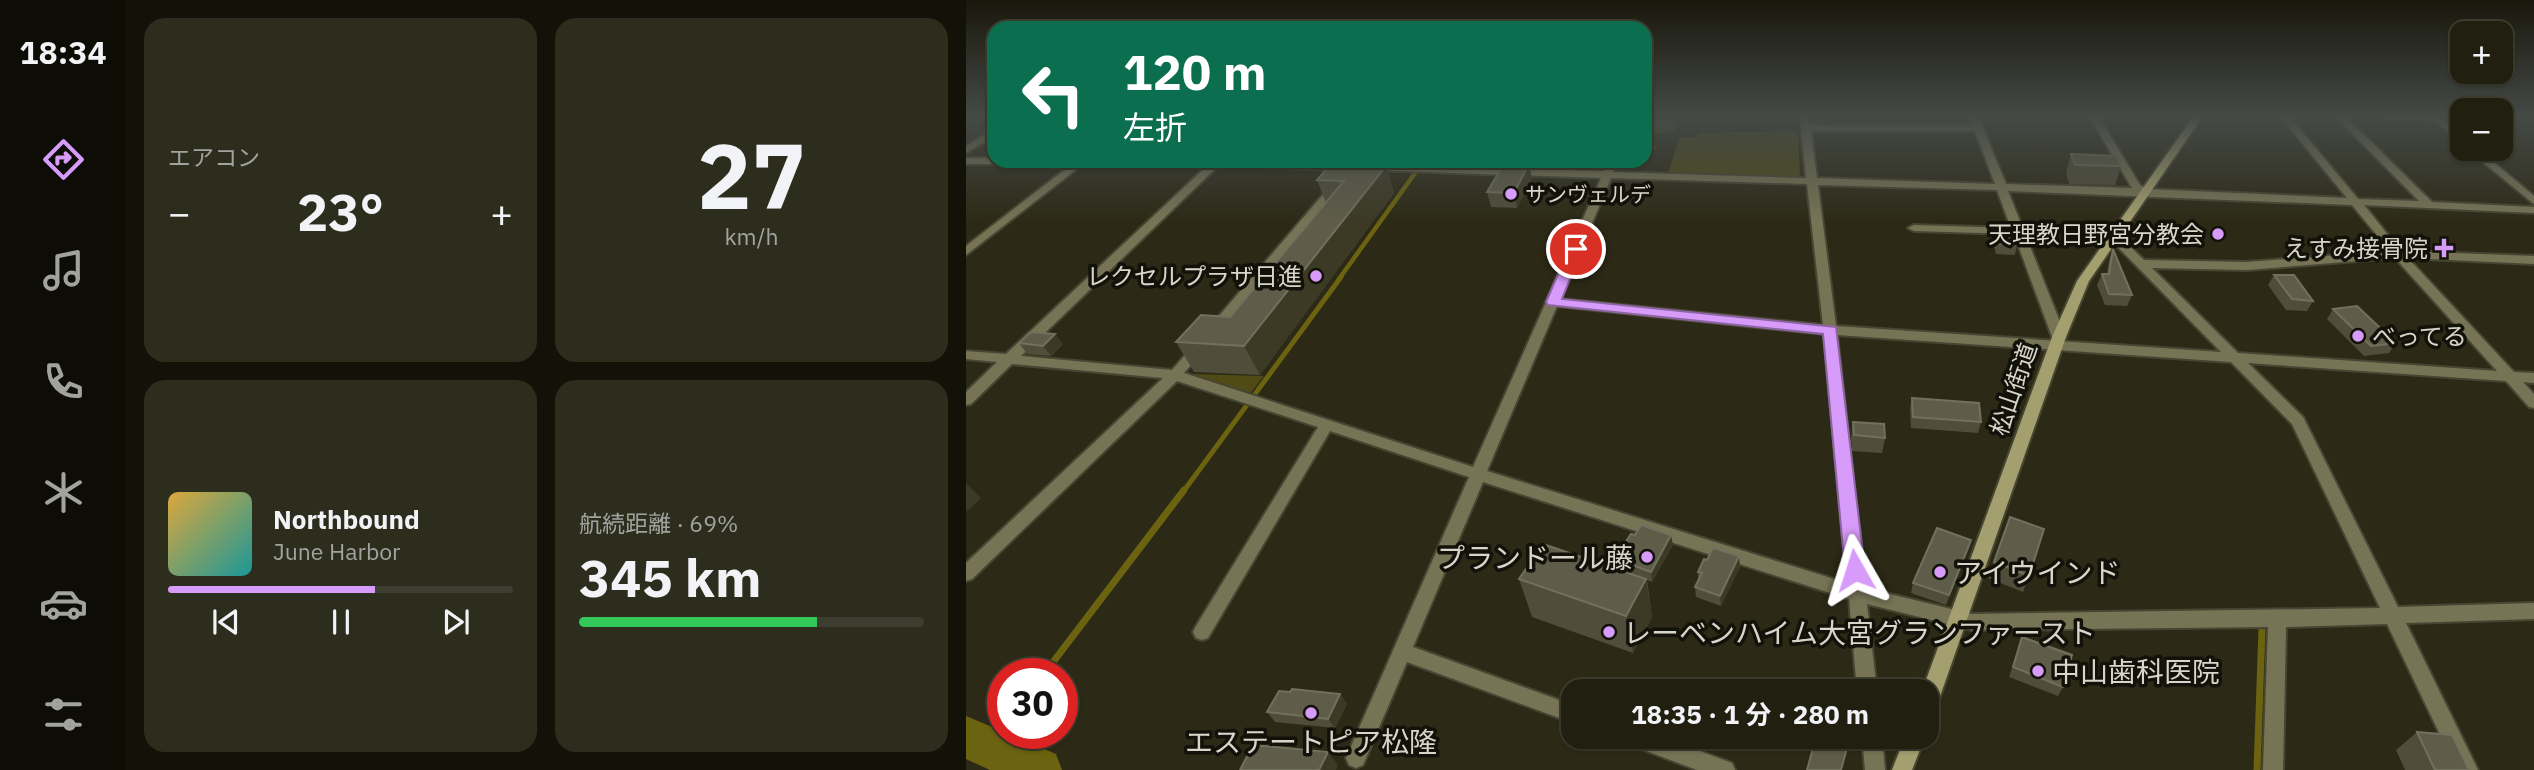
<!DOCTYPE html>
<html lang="ja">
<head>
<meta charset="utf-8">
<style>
  body { margin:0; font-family:"IBM Plex Sans","Noto Sans JP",sans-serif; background:#2d2d1e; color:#f1f3f6; height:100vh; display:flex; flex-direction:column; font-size:26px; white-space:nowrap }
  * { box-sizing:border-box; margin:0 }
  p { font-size:23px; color:#a2a39f }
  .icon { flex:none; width:38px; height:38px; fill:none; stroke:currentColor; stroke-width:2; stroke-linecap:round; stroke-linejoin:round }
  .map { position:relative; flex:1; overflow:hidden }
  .sheet { display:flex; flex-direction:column; gap:18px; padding:18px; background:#121209; width:840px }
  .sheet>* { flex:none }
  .hud { position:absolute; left:21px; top:21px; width:665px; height:147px; border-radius:21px; box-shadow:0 2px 5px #0004,0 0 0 2px #3e3e30; background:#0b6e4f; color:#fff; overflow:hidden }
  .fabs { position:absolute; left:1484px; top:21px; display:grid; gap:14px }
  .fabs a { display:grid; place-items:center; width:63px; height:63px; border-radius:14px; background:#212010; box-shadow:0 2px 5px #0004,0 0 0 2px #3e3e30; font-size:35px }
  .speed { position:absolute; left:21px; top:658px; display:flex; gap:14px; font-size:35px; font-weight:700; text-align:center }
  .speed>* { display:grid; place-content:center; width:91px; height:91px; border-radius:50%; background:#212010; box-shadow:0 2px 5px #0004,0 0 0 2px #3e3e30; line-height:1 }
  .speed .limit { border:10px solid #d22; background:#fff; color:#111 }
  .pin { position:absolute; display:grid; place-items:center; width:60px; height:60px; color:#fff; margin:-30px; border:4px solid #fff; border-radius:50%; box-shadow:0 2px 7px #0007 }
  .me { position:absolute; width:77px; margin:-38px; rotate:354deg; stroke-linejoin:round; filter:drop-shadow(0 0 5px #0008) }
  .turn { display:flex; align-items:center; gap:24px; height:147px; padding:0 21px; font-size:32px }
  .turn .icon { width:91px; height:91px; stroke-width:2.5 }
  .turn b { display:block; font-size:49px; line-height:60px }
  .big { font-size:52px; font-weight:700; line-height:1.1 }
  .sheet .widget { flex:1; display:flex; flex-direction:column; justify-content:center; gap:10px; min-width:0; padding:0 24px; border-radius:21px; background:#2d2d1e }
  .sheet .dial { align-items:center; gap:0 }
  .dial b { font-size:91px; line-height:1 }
  .song { display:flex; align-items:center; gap:21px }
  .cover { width:84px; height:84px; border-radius:10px; background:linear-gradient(135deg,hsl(40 70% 55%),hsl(180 70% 35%)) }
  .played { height:7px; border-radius:4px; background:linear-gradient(90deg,#d79bf9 60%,#3e3e30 60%) }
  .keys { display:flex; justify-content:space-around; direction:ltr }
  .heat { display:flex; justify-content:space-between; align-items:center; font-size:38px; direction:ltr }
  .charge { height:10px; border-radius:5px; background:linear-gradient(90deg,#34c759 69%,#3e3e30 0) }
  .sheet .tiles { flex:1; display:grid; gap:18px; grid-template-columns:repeat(2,1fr) }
  .trip { position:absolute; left:595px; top:679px; width:378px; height:70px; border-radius:21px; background:#212010; box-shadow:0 2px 5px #0004,0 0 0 2px #3e3e30; font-weight:700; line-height:70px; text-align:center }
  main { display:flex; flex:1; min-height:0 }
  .dock { display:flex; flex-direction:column; width:126px; justify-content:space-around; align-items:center; background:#0d0d06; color:#a2a39f }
  .dock .icon { width:49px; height:49px }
  .dock .current { color:#d79bf9 }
  .dock b { font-size:32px; color:#f1f3f6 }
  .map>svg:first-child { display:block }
  .green { fill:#4f4a16 }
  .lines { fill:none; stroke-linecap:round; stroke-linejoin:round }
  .stream-far2 { stroke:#6b630f; stroke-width:4.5 }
  .stream-far1 { stroke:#6b630f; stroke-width:5 }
  .stream { stroke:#6b630f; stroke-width:7 }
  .river { fill:#6b630f; fill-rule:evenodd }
  .minor-casing { stroke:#474633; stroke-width:4 }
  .tertiary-casing { stroke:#474633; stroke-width:4 }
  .secondary-casing { stroke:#474633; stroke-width:4 }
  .minor { fill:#777456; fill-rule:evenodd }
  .tertiary { fill:#777456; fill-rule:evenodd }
  .secondary { fill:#a49f6e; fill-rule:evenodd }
  .wall { fill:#504e3a }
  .shaded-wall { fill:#3c3a25 }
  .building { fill:#5f5d49; stroke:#72705e; stroke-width:2 }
  .route { fill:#d79bf9; stroke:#8c65a2; stroke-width:2 }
  .poi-dot { fill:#d79bf9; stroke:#13120a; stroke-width:2.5 }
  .labels { text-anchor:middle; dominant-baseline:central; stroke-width:7; stroke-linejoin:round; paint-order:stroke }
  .far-poi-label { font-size:21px; fill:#d7d6ca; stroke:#13120a; text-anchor:start }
  .poi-label { font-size:24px; fill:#d7d6ca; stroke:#13120a; text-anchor:end }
  .street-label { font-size:24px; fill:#d7d6ca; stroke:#13120a }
  .near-poi-label { font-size:28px; fill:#d7d6ca; stroke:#13120a; text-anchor:start }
</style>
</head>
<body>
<main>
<nav class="dock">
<b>18:34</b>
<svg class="icon current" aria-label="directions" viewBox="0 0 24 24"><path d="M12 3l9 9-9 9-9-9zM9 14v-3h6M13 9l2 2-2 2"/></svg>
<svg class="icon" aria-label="music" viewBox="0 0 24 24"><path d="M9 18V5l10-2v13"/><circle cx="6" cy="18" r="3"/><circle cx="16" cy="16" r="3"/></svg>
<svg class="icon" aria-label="phone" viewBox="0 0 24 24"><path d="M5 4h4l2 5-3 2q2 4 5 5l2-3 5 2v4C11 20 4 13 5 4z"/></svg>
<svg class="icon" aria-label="climate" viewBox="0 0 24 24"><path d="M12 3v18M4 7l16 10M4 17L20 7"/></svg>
<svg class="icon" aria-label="car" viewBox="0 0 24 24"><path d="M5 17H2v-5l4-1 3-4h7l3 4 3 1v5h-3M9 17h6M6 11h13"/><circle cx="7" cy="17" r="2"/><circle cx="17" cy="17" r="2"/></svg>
<svg class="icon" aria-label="filters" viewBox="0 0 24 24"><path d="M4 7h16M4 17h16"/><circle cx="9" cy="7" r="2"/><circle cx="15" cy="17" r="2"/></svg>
</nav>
<section class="sheet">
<div class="tiles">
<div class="widget"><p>エアコン</p>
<div class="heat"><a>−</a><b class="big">23°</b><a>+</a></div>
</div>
<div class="widget dial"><b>27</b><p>km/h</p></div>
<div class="widget">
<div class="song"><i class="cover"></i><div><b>Northbound</b><p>June Harbor</p></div></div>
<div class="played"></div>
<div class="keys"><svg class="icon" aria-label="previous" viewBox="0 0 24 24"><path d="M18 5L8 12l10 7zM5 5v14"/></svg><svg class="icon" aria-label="pause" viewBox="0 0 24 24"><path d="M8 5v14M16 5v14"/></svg><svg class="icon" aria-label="next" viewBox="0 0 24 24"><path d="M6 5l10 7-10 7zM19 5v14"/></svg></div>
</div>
<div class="widget"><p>航続距離 · 69%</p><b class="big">345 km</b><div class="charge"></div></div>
</div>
</section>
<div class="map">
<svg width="1568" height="770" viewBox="0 0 1568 770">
  <rect width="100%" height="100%" fill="#2c2a16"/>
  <!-- green -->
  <g class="green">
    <path d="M679,116H682L715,117L709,132L684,134L679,137Z"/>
    <path d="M832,131L834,177L702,173L714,137L730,138L732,133Z"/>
    <path d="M227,374L298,376L283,395L224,377Z"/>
  </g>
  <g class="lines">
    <!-- stream-far2 -->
    <path class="stream-far2" d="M373,279L452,169"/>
    <!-- stream-far1 -->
    <path class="stream-far1" d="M217,492L375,277"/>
    <!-- stream -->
    <g class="stream">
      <path d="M78,674L218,490"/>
      <path d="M1291,770L1296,629"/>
    </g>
    <!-- river -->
    <path class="river" d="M0,716L90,754L96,770H24L0,759Z"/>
    <!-- minor casing -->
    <g class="minor-casing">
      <g id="minor">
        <path d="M834,116H842L844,125H1007L1003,116H1012L1040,184L1166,188L1123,116H1132L1174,185L1181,189L1381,198L1314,116H1323L1392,199L1453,201L1369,116H1379L1466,202L1568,207V213L1398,205L1435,251L1568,256V264L1442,258L1548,372L1568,373V383L1557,382L1568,394V408L1563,407L1540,381L1282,363L1337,417L1432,607L1568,603V619L1440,623L1512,770H1491L1421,624L1320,627L1317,770H1297L1302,627L1006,630L901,604L911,691H891L883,599L517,482L447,647L607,705V723L441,662L397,765L390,768L383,765L380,758L503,477L364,431L242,638L236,640L230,638L227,632L230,626L352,427L211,381L6,579L0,581V563L197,378L46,364L5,404L0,405V392L31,362L0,359V351L40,354L241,166L178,164L173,161H280L383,165L386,161H396L253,333L248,334L241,330L378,170L252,166L55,356L206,370L227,346L232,345L239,349L218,373L507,467L635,178L404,170L400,169V165L637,171L642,161H652L647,172L840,178ZM845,131H1009L1029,184L851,178ZM645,178L841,184L857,325L594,299ZM852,185L1031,190L1045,228L948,225L942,228L948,231L1048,234L1086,337L1093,341L1100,337L1042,191L1386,205L1424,251L1281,262L1178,260L1152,235H1144V239L1255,352L870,326ZM1429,258L1531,371L1272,353L1186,268L1281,270ZM591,306L858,334L881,583L521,471ZM871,335L1265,362L1326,424L1414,608L1006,614L899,588Z"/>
        <path d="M1411,116H1472L1476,118L1471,121L1416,119Z"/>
        <path d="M28,129V136L0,153V146Z"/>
        <path d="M679,145L686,146L688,148L679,151Z"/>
        <path d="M0,158H28V161H33L28,164H0Z"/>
        <path d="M110,161H121L0,255V246Z"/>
        <path d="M659,737H696L766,763L769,770H731L662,744Z"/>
        <path d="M896,737H916L919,770H899Z"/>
      </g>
    </g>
    <!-- tertiary casing -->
    <g class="tertiary-casing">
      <g id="tertiary">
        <path d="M1463,116H1473L1496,135V143Z"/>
        <path d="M1501,149H1512L1568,196V204Z"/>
      </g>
    </g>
    <!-- secondary casing -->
    <g class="secondary-casing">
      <g id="secondary">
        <path d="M1228,116H1237L1123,281L1100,337L971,705L968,712L961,714V691H956L1086,337L1111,281Z"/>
        <path d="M939,737H959L946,770H926Z"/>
      </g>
    </g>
    <!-- minor -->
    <use href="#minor" class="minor"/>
    <!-- tertiary -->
    <use href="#tertiary" class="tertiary"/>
    <!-- secondary -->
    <use href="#secondary" class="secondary"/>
  </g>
  <!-- wall -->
  <g class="wall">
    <path d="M844,116H861V122H846Z"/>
    <path d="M1105,154L1155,166L1149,185L1103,184L1100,173Z"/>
    <path d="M563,164L566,179L551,208L525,207L521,192Z"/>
    <path d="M420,166L428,193L294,375L228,372L210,342L264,317L360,203L351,180Z"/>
    <path d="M1027,226L1051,245L1049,255L1030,254L1025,236Z"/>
    <path d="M1147,249L1166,295L1161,306L1139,305L1131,285L1136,274H1141L1143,260Z"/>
    <path d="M1308,275L1347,301L1341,311L1320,310L1302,285Z"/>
    <path d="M1367,309L1430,343L1423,353L1398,356L1361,319Z"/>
    <path d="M53,343L97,344L85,356L61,354Z"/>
    <path d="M946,398L1015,422L1012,433L945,428L944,408Z"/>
    <path d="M887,422L919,438L916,453L886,451L885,437Z"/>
    <path d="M1044,517L1063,576L1057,592L1022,578Z"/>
    <path d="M1005,540L1002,551L980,605L945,593L947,583Z"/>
    <path d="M707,545L686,582L681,580L686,617L667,653L566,617L553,579L657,571L655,561L659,555L657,546Z"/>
    <path d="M774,567L755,606L730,597L729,587L732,581V572Z"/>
    <path d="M1056,637L1097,687L1092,696L1043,677Z"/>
    <path d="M374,694L381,704L369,728L309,722L301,712Z"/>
    <path d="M1451,732L1503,770H1439L1430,750Z"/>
  </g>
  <!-- shaded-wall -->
  <g class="shaded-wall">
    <path d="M563,164L566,179L551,208L548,193Z"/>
    <path d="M420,166L428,193L294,375L278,346Z"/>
    <path d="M89,334L97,344L85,356L77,346Z"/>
    <path d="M0,483L15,498L0,512Z"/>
    <path d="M705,535L707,545L686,582L685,572Z"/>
    <path d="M1005,540L1002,551L980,605L983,595Z"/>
    <path d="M773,556L774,567L755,606L754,596Z"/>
    <path d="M680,579L686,617L667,653L660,616Z"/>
    <path d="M374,694L381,704L369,728L362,719Z"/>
    <path d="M362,752L372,765L370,770H353Z"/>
  </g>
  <!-- building -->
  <g class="building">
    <path d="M1105,154L1151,156L1155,166L1109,165Z"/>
    <path d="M538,164H563L548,193L521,192Z"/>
    <path d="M364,165L420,166L278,346L210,342L235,315L264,317L378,181L351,180Z"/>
    <path d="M1027,226L1046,227L1051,245L1033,244Z"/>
    <path d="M1147,249L1166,295L1143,294L1136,274H1143Z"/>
    <path d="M1308,275H1328L1347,301L1326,299Z"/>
    <path d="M1391,306L1430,343L1405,346L1367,309Z"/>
    <path d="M65,332L89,334L77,346L53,343Z"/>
    <path d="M946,398L1013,403L1015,422L947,417Z"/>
    <path d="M887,422L918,424L919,438L888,435Z"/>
    <path d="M1044,517L1078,529L1063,576L1028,562Z"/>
    <path d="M675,525L705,535L685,572L655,561L663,548L657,546L665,534L669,535Z"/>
    <path d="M971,528L1005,540L983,595L947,583Z"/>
    <path d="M577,544L680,579L660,616L553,579Z"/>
    <path d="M747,548L773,556L754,596L729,587L736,573L732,572L738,559L741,560Z"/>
    <path d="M1056,637L1106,655L1097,687L1047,667Z"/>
    <path d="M326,689L374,694L362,719L301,712L313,691L324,692Z"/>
    <path d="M1451,732L1486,735L1503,770H1469Z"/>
    <path d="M850,737H884L875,770H841Z"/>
    <path d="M287,745L362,752L353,770H274Z"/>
  </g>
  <!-- sky -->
  <linearGradient id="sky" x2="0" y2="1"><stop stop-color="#18170c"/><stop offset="0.52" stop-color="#454a47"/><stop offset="1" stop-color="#454a47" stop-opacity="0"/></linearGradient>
  <rect width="1568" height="223" fill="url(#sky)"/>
  <!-- route -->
  <path class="route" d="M610,245L616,249L596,299L870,327L899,570L896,576L889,578L882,576L879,570L857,334L582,305L580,302L603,249Z"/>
  <!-- markers -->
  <g class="poi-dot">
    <circle cx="545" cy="194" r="7"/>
    <circle cx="1252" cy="234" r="7"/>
    <path d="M1474.5 237.5h7v7h7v7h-7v7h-7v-7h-7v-7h7z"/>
    <circle cx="350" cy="276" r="7"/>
    <circle cx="1392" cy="336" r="7"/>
    <circle cx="681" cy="557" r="7"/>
    <circle cx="974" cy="572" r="7"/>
    <circle cx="643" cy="632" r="7"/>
    <circle cx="1072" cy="671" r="7"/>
    <circle cx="345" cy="713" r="7"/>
  </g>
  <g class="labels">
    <!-- far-poi labels -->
    <g class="far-poi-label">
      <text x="559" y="194">サンヴェルデ</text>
    </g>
    <!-- poi labels -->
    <g class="poi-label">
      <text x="1238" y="234">天理教日野宮分教会</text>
      <text x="1462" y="248">えすみ接骨院</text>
      <text x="336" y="276">レクセルプラザ日進</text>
      <text x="1406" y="336" text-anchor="start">べってる</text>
    </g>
    <!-- street labels -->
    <g class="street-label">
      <text transform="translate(1047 389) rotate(-71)">松山街道</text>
    </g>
    <!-- near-poi labels -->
    <g class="near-poi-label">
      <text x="667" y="557" text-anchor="end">プランドール藤</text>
      <text x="988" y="572">アイウインド</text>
      <text x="657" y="632">レーベンハイム大宮グランファースト</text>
      <text x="1086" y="671">中山歯科医院</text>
      <text x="345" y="741" text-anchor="middle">エステートピア松隆</text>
    </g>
  </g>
</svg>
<div class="fabs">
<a>+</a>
<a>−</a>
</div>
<div class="speed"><div class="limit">30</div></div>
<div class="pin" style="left:610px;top:249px;background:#d93025"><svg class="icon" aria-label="arrive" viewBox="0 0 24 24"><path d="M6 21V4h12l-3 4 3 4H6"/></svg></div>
<svg class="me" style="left:889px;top:570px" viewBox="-20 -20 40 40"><path d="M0-17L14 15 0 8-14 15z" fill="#d79bf9" stroke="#fff" stroke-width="4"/></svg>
<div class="trip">18:35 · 1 分 · 280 m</div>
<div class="hud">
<div class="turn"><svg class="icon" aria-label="left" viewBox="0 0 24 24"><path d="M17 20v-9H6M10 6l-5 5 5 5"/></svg><div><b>120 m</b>左折</div></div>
</div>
</div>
</main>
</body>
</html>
